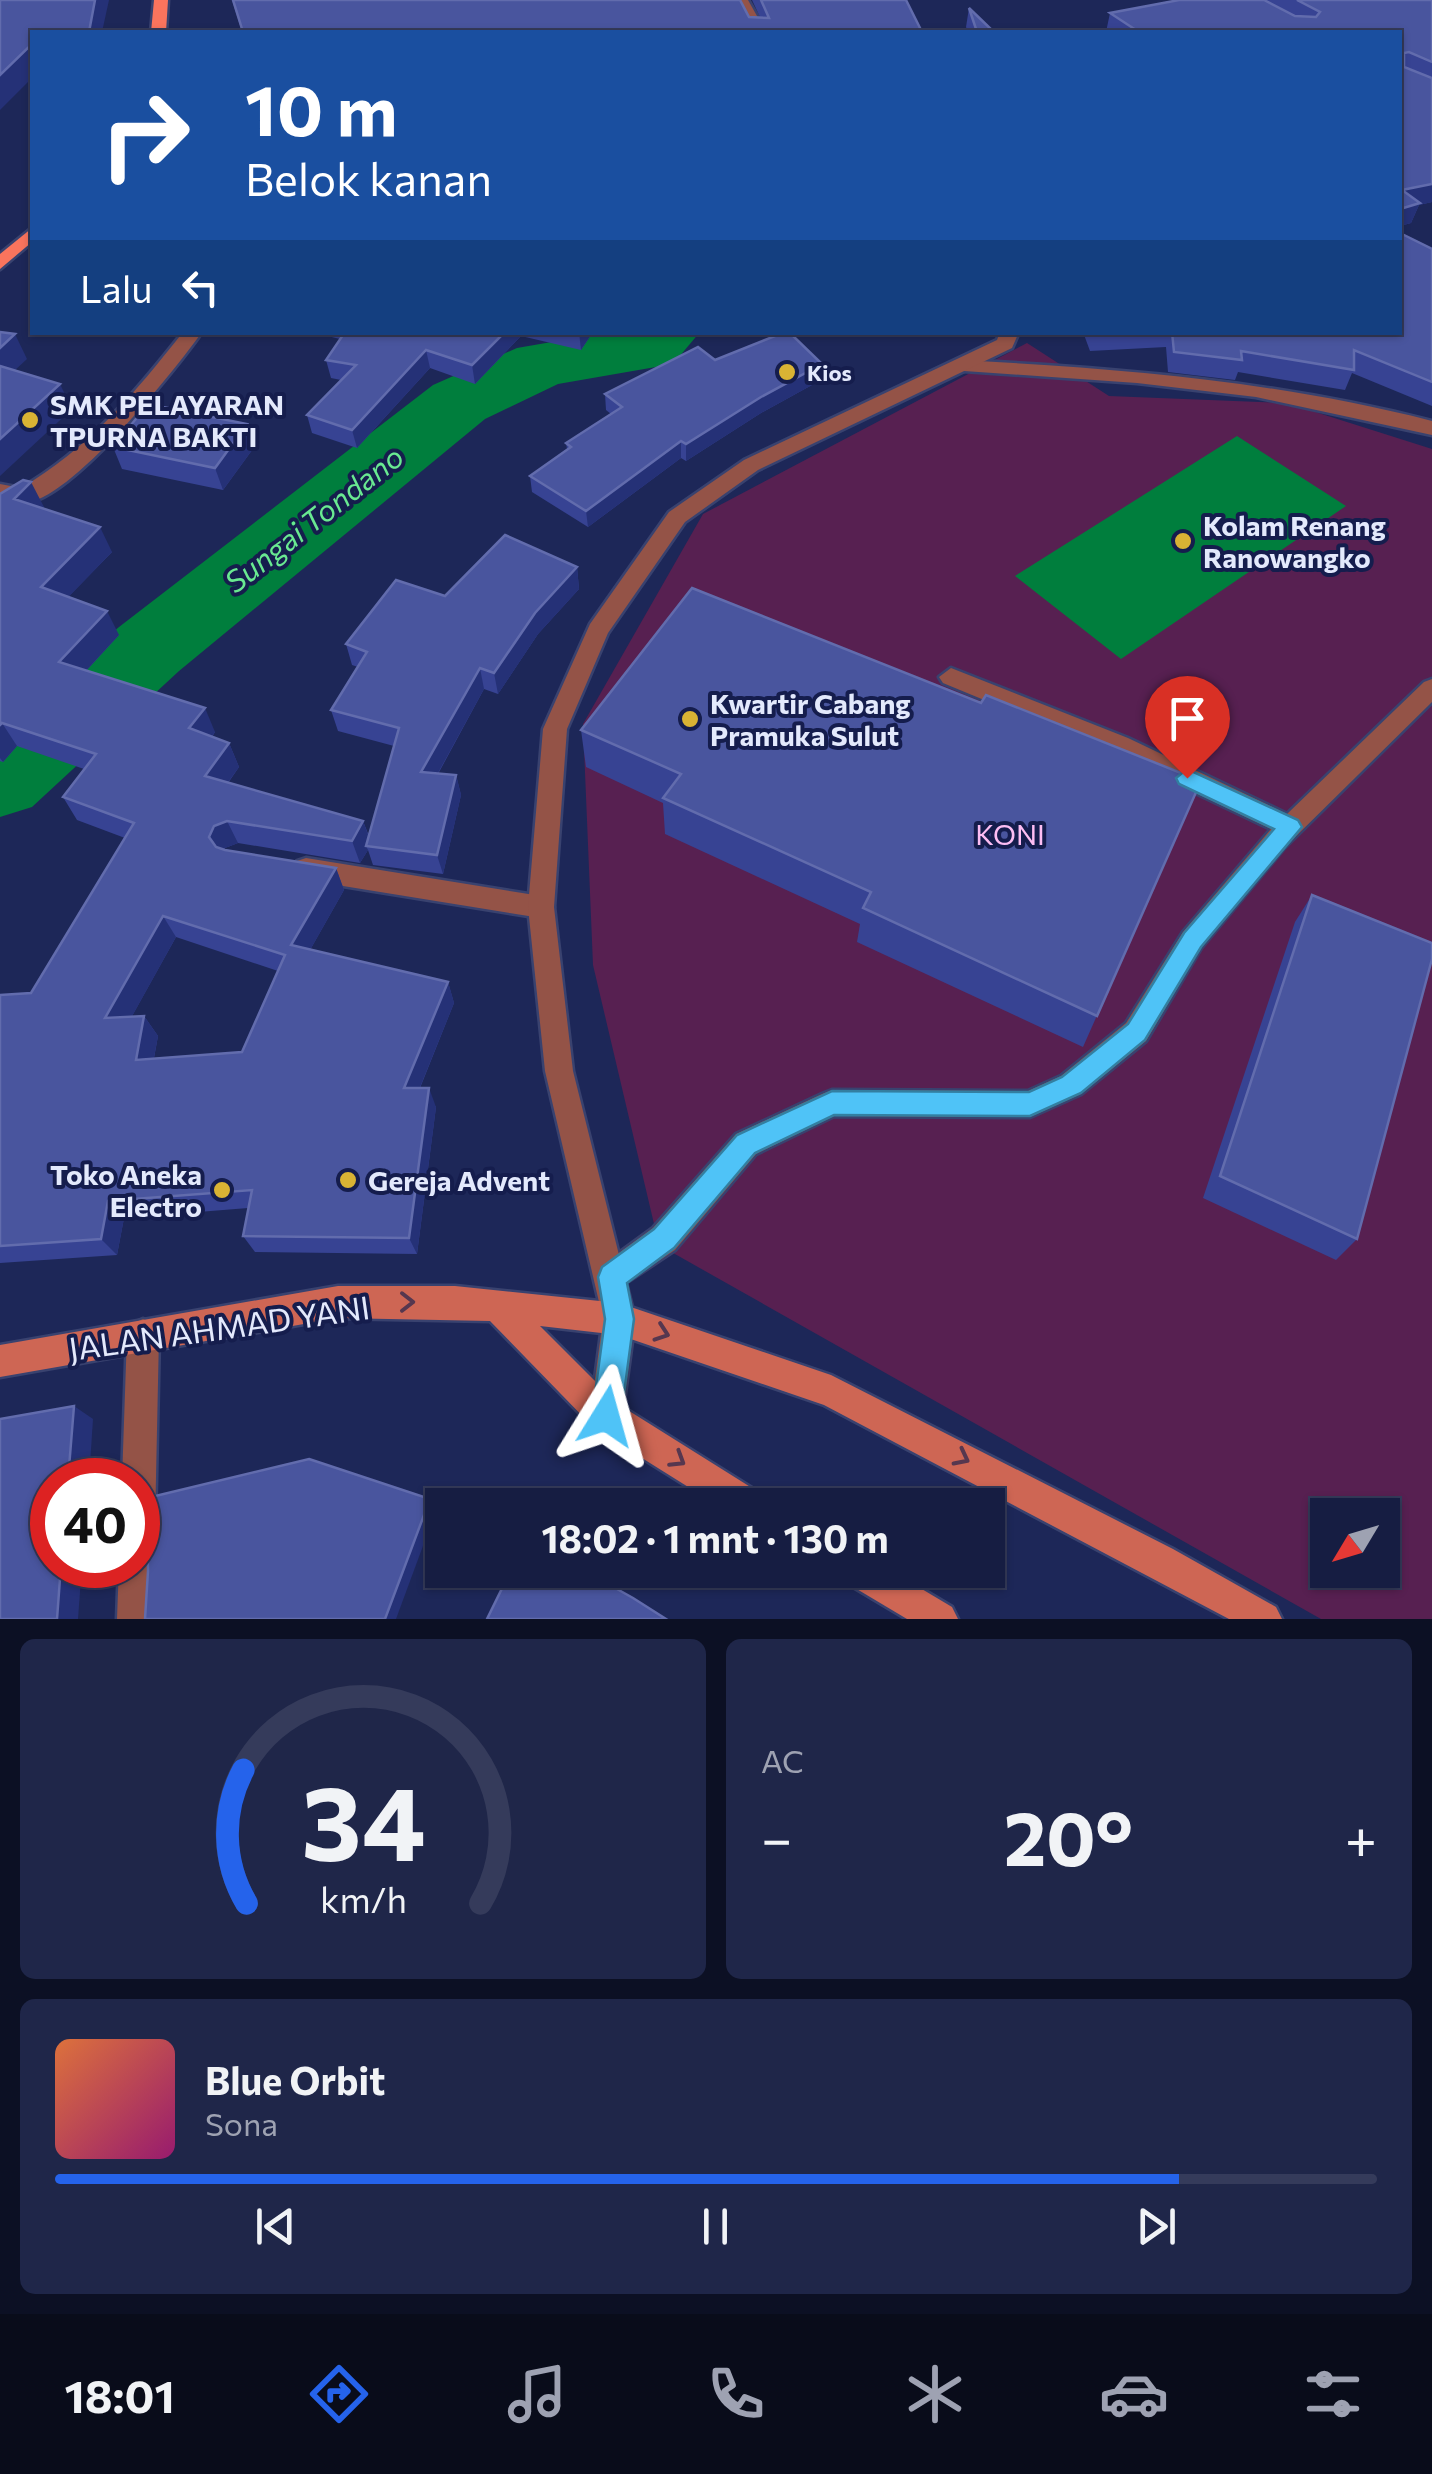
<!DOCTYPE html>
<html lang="id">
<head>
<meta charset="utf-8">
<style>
  body { margin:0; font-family:Commissioner,sans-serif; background:#1f2649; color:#f1f3f6; height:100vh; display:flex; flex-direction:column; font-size:38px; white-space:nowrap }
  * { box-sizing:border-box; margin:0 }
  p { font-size:32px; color:#9ea2b2 }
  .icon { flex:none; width:55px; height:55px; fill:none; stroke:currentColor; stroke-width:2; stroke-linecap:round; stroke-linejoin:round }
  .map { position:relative; height:1619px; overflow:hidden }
  .panel { display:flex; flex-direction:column; gap:20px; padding:20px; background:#0c1024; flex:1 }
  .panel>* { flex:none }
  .top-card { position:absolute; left:30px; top:30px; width:1372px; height:305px; border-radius:0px; box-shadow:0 2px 8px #0004,0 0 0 2px #353b5b; background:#1a4fa0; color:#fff; overflow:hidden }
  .needle { width:65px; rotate:232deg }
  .controls { position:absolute; left:1310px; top:1498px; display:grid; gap:20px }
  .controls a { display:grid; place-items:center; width:90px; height:90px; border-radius:0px; background:#161d42; box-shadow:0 2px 8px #0004,0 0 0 2px #353b5b; font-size:50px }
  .speed { position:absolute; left:30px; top:1458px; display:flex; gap:20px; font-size:50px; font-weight:700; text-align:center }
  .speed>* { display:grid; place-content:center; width:130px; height:130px; border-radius:50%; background:#161d42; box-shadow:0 2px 8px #0004,0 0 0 2px #353b5b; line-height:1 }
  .speed .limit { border:15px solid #d22; background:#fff; color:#111 }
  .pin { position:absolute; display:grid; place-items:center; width:85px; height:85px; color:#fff; margin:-102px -42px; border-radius:50% 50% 50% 0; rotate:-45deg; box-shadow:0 0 10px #0007 }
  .pin .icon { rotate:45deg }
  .me { position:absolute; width:110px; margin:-55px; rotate:8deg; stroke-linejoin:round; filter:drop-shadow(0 0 8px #0008) }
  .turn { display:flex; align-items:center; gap:35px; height:210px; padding:0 50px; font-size:45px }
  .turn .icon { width:130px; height:130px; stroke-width:2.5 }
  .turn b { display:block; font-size:70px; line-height:85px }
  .then { display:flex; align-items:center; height:95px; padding:0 50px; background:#0003; gap:20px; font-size:38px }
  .big { font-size:75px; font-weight:700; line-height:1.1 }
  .panel .widget { flex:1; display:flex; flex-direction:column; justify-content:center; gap:15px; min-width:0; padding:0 35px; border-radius:15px; background:#1f2649 }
  .panel .dial { align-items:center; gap:0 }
  .dial svg { height:260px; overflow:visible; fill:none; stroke:#353b5b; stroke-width:7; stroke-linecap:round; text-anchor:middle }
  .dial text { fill:#f1f3f6; stroke:none }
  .song { display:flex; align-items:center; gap:30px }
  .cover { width:120px; height:120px; border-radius:15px; background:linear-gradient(135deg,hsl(20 70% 55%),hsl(320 70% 35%)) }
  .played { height:10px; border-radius:5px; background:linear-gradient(90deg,#2563eb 85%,#353b5b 85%) }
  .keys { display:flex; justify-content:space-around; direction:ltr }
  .heat { display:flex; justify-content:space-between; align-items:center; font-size:55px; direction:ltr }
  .panel .tiles { flex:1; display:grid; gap:20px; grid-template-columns:1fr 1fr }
  .widget:last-child { grid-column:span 2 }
  .trip { position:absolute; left:425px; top:1488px; width:580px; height:100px; border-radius:0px; background:#161d42; box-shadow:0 2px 8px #0004,0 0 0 2px #353b5b; font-weight:700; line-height:100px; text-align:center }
  .dock { display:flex; height:160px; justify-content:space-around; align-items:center; background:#090c1a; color:#9ea2b2 }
  .dock .icon { width:70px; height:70px }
  .dock .on { color:#2563eb }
  .dock b { font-size:45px; color:#f1f3f6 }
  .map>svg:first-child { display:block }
  .green { fill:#572051; fill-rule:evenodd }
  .water { fill:#007e3d }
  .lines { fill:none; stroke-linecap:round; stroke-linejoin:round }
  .river { fill:#007e3d; fill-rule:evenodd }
  .service-casing { stroke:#39426f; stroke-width:5 }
  .minor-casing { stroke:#39426f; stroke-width:5 }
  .tertiary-casing { stroke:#39426f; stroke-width:5 }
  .secondary-casing { stroke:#39426f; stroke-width:5 }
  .primary-casing { stroke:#39426f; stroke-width:5 }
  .service { fill:#945347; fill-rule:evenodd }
  .minor { fill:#945347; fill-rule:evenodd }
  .tertiary { fill:#945347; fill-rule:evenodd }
  .secondary { fill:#ce6654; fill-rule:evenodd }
  .primary { fill:#fa745d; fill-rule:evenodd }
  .wall { fill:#374393; fill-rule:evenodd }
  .shaded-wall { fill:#253177 }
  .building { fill:#49559e; stroke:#626cad; stroke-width:2.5; fill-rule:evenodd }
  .oneway { stroke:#56374f }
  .route { fill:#4fc3f7; stroke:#337fa1; stroke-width:2.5 }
  .poi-dot { fill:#d9b334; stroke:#151d4d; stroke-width:4 }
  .labels { text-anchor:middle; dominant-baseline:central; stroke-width:8; stroke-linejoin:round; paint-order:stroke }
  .far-poi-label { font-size:22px; font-weight:bold; fill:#e3e9fc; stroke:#151d4d; text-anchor:start }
  .poi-label { font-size:28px; font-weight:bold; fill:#e3e9fc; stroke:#151d4d; text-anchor:start }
  .park-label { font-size:28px; fill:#fcbdf3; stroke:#151d4d }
  .water-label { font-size:30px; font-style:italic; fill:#69e991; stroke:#151d4d }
  .near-street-label { font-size:32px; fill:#e3e9fc; stroke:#151d4d }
</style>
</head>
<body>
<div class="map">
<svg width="1432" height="1619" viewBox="0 0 1432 1619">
  <rect width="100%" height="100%" fill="#1d2758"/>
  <!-- green -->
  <path class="green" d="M1027,343L1109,396L1287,403L1432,449V1619H1321L659,1245L593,965L583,724L703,514ZM1328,1515H1382V1570H1328Z"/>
  <!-- water -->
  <path class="water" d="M1237,436L1346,506L1121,659L1015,576Z"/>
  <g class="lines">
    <!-- river -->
    <path class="river" d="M609,332H700L673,364L558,384L485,419L179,671L32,807L0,817V728L119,627L433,385L517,348Z"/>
    <!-- service casing -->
    <g class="service-casing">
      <path id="service" d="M951,668L1128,738L1287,814L1424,682L1432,679V702L1285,847L1201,948L1146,1041L1081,1094L1030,1117L834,1116L756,1154L675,1250L612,1292L601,1288L597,1277L601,1266L653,1228L736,1134L822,1094L832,1090L1028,1091L1061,1076L1126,1023L1183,932L1271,829L1110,752L943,683L939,677Z"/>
    </g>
    <!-- minor casing -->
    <g class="minor-casing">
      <g id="minor">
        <path d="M183,332H202C175,370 69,503 23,503C16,503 7,500 0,498V484L21,488C88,449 135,393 183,332Z"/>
        <path d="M957,360C1118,368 1276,381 1432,421V435L1256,397L1137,383L950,370L947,366Z"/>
        <path d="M306,858L541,896L550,899L554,907L550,915L541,918L306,880L297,877L293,869L297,861Z"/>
        <path d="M143,1319L154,1324L159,1335L153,1619H117L119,1565H138V1480H122L127,1335L132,1324Z"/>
      </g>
    </g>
    <!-- tertiary casing -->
    <g class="tertiary-casing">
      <g id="tertiary">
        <path d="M734,0H748L766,32H752Z"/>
        <path d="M1000,332H1019L1012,348L758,470L685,522L608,633L567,729L554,907L573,1071L635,1319L622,1416L618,1428L606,1432L594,1428L590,1416L603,1319L545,1071L528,907L543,729L590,624L669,512L744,460L997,340Z"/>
      </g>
    </g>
    <!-- secondary casing -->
    <g class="secondary-casing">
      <g id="secondary">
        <path d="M338,1286H455L619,1303L831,1375L1173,1549L1276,1607L1282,1619H1229L824,1405L619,1335L540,1326L618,1404L760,1493L765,1505H717L594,1428L490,1321L338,1318L0,1377V1345Z"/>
        <path d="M840,1570H890L952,1607L958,1619H907L845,1582Z"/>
      </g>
    </g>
    <!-- primary casing -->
    <g class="primary-casing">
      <g id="primary">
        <path d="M154,0H168L166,32H151Z"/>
        <path d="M32,228V242L0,269V254Z"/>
      </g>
    </g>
    <!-- service -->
    <use href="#service" class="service"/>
    <!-- minor -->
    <use href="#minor" class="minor"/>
    <!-- tertiary -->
    <use href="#tertiary" class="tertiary"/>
    <!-- secondary -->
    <use href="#secondary" class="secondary"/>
    <!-- primary -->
    <use href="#primary" class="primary"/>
  </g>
  <!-- wall -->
  <g class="wall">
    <path d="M232,0H740L749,17H760L752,0H906L922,32H242Z"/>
    <path d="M1179,0H1432V202L1419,205L1411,223L1400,226V32H1106L1110,13Z"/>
    <path d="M969,8L994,32H968L966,27Z"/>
    <path d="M1432,249V406L1352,373L1345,390L1238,372L1235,380L1168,372L1166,347L1090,351L1083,332H1400Z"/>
    <path d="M311,332H593L581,350L521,336L475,384L430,368L357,448L312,433L307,415L341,380L331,378L326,360L340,339Z"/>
    <path d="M715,360L821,380L761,413L686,461L681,458L588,527L532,492L530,476L567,449L566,443L611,414L606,410L605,394Z"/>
    <path d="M247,424L255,446L223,490L122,469L113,447Z"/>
    <path d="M0,494L44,507L43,508L112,552L68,597L119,635L86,671L215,732L212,737L229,743L239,767L228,783L363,821L369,836L394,746L338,731L331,710L358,667L352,665L346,644L445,596L577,567L579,589L538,634L498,694L484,689L438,774L456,775L461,795L443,874L373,865L368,850L360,863L238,843L225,848L224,850L336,868L344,890L310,950L448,982L454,1003L420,1088L436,1107L417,1254L255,1252L243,1236L248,1208L124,1218L117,1255L0,1263V995L31,993L125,838L77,820L63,797L84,769L17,746L3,762L0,761ZM176,937L278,971L242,1052L154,1058L158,1036L144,1016H132Z"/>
    <path d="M981,703L1201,781L1083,1047L857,942L860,924L665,834L663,803L586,767L581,730Z"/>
    <path d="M1312,895L1357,1239L1336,1260L1203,1198L1295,922Z"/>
  </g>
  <!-- shaded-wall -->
  <g class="shaded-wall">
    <path d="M95,0H109L102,32H89Z"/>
    <path d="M32,44V78L0,110V75Z"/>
    <path d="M1432,184V202L1419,205L1411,223L1400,226L1402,190Z"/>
    <path d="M505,332H520L521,336L475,384L472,365Z"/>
    <path d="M579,332H593L581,350Z"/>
    <path d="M15,334L27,359L0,384V348Z"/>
    <path d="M426,350L430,368L357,448L352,430Z"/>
    <path d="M822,364L821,380L761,413L686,461V444L761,397Z"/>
    <path d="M60,384L72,409L0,476V439Z"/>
    <path d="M247,424L255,446L223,490L215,468Z"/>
    <path d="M681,441V458L588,527L586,511Z"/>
    <path d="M31,482L44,507L27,523L14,499Z"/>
    <path d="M100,527L112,552L54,612L41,587Z"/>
    <path d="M577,567L579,589L538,634L498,694L494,673L535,613Z"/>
    <path d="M107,611L119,635L72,686L59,662Z"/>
    <path d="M480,668L484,689L427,793L421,772Z"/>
    <path d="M205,708L215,732L200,752L189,728Z"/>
    <path d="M2,723L17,746L3,762L0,758V725Z"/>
    <path d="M229,743L239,767L216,799L205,776Z"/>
    <path d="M456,775L461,795L443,874L437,855Z"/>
    <path d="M227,821L238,843L225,848L221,860L209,837L214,826Z"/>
    <path d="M363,821L371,843L366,846L368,850L360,863L352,841Z"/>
    <path d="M336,868L344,890L301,966L291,945Z"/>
    <path d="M163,916L176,937L120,1038L105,1018Z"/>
    <path d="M448,982L454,1003L412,1107L404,1088Z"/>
    <path d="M144,1016L158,1036L150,1079L136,1060Z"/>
    <path d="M429,1088L436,1107L417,1254L409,1238Z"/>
    <path d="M108,1201L124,1218L117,1255L101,1239Z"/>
    <path d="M74,1406L93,1419L89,1480H68Z"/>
    <path d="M430,1499L437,1508L396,1619H385Z"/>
    <path d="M61,1565H82L78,1619H57Z"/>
  </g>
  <!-- building -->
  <g class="building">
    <path d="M0,0H95L89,32H32V44L0,75Z"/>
    <path d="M233,0H740L749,17L769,18L761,0H906L922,32H243Z"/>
    <path d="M1179,0H1264L1295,16L1316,17L1320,12L1297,0H1432V62L1409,52L1404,53V67L1432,78V184L1402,190L1420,203L1400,209V32H1139L1110,13Z"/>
    <path d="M969,8L994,32H977Z"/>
    <path d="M1400,233L1432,249V382L1354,350V370L1241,351L1242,360L1174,352L1172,332H1400Z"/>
    <path d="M0,332L15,334L0,348Z"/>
    <path d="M345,332H505L472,365L426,350L352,430L307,415L356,365L326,360Z"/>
    <path d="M785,332H789L822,364L761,397L686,444L681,441L586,511L530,476L571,447L566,443L622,407L605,394L698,347L715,360Z"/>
    <path d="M0,366L60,384L0,439Z"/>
    <path d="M148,404L247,424L215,468L113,447Z"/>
    <path d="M23,480L31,482L14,499L100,527L41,587L107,611L59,662L205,708L189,728L229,743L205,776L363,821L352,841L227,821L214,826L209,837L216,847L225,850L336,868L291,945L448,982L404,1088H429L409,1238L243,1236L252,1190L108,1201L101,1239L0,1246V995L31,993L134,823L63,797L96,754L2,723L0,725V494ZM163,916L285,955L242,1052L136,1060L144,1016L105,1018Z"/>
    <path d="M505,535L577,567L535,613L494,673L480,668L421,772L456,775L437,855L366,846L399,728L331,710L367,652L346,644L396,580L445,596Z"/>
    <path d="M692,588L981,703L986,695L1201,781L1097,1016L863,908L871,892L663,798L681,774L581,730Z"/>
    <path d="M1312,895L1432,943V959L1357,1239L1220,1176Z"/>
    <path d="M74,1406L68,1480H52V1565H61L57,1619H0V1419Z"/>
    <path d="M309,1459L430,1499L385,1619H145L148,1571L147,1498Z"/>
    <path d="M511,1570H583L633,1598L666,1619H487Z"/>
  </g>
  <!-- one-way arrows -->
  <defs><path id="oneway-chevron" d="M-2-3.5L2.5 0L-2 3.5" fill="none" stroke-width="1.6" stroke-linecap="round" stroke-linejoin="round" transform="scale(2.5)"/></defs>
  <g class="oneway">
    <use href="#oneway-chevron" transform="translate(407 1302)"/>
    <use href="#oneway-chevron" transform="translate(662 1333) rotate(19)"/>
    <use href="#oneway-chevron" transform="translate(962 1458) rotate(27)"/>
    <use href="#oneway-chevron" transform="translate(678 1460) rotate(32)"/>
  </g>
  <!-- route -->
  <path class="route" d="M1187,769L1298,820L1302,827L1201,947L1145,1040L1081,1093L1030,1116L834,1115L755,1153L674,1248L627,1283L634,1319L621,1416L617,1426L606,1430L596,1426L592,1416L605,1319L598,1277L602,1267L654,1229L737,1135L832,1091L1029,1092L1062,1077L1128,1024L1184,933L1274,829L1179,784L1176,778Z"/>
  <!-- markers -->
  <g class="poi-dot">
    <circle cx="787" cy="372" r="10"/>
    <circle cx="30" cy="420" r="10"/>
    <circle cx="1183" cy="541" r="10"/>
    <circle cx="690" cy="719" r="10"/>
    <circle cx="348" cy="1180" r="10"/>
    <circle cx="222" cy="1190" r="10"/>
  </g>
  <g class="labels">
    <!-- far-poi labels -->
    <g class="far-poi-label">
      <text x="807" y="372">Kios</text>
    </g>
    <!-- poi labels -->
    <g class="poi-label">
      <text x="50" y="404">SMK PELAYARAN<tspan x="50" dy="32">TPURNA BAKTI</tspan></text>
      <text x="1203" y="525">Kolam Renang<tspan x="1203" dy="32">Ranowangko</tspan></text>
      <text x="710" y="703">Kwartir Cabang<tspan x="710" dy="32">Pramuka Sulut</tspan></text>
      <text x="202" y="1174" text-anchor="end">Toko Aneka<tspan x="202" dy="32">Electro</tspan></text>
      <text x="368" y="1180">Gereja Advent</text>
    </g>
    <!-- park labels -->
    <g class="park-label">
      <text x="1010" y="834">KONI</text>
    </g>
    <!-- water labels -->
    <g class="water-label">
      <text transform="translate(313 518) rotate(-38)">Sungai Tondano</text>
    </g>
    <!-- near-street labels -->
    <g class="near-street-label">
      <text transform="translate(219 1327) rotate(-8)">JALAN AHMAD YANI</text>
    </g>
  </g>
</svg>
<div class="controls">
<a><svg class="needle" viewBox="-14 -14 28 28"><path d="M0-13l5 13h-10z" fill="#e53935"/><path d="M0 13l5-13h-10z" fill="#9ea2b2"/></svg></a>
</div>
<div class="speed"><div class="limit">40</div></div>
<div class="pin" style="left:1187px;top:778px;background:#d93025"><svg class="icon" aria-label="arrive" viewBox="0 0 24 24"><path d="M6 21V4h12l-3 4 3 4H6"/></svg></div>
<svg class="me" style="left:606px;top:1416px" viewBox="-20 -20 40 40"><path d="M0-17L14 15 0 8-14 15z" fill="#4fc3f7" stroke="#fff" stroke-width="4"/></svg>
<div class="trip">18:02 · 1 mnt · 130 m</div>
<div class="top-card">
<div class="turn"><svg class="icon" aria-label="right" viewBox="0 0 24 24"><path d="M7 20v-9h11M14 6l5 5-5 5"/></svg><div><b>10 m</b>Belok kanan</div></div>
<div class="then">Lalu<svg class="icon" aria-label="left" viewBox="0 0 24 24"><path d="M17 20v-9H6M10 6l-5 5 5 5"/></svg></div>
</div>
</div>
<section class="panel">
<div class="tiles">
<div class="widget dial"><svg viewBox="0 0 100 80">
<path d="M14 69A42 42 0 1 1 86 69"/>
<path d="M14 69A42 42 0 0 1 13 28" stroke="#2563eb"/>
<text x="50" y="56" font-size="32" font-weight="700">34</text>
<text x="50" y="72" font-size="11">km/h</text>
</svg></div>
<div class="widget"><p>AC</p>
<div class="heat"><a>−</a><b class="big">20°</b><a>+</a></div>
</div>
<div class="widget">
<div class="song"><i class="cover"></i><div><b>Blue Orbit</b><p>Sona</p></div></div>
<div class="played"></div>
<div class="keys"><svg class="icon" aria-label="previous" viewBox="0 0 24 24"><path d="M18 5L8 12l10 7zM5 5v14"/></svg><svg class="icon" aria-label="pause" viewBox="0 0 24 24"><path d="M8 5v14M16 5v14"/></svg><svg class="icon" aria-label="next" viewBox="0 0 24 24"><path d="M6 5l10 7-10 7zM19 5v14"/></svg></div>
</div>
</div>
</section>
<nav class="dock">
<b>18:01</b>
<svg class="icon on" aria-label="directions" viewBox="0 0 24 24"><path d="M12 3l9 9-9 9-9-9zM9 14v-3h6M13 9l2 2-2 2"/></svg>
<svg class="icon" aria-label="music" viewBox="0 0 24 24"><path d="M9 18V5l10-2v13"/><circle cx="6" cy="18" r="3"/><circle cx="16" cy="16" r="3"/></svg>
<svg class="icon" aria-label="phone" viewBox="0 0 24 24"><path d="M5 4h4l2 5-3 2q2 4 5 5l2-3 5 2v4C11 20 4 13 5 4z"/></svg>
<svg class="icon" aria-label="climate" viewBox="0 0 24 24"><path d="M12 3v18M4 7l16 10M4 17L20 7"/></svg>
<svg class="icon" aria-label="car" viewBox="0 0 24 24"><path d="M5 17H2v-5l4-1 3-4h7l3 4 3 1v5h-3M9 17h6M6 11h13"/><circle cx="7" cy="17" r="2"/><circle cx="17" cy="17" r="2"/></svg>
<svg class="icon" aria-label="filters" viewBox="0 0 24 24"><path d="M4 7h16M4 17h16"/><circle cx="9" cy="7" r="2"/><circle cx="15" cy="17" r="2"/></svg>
</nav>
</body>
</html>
